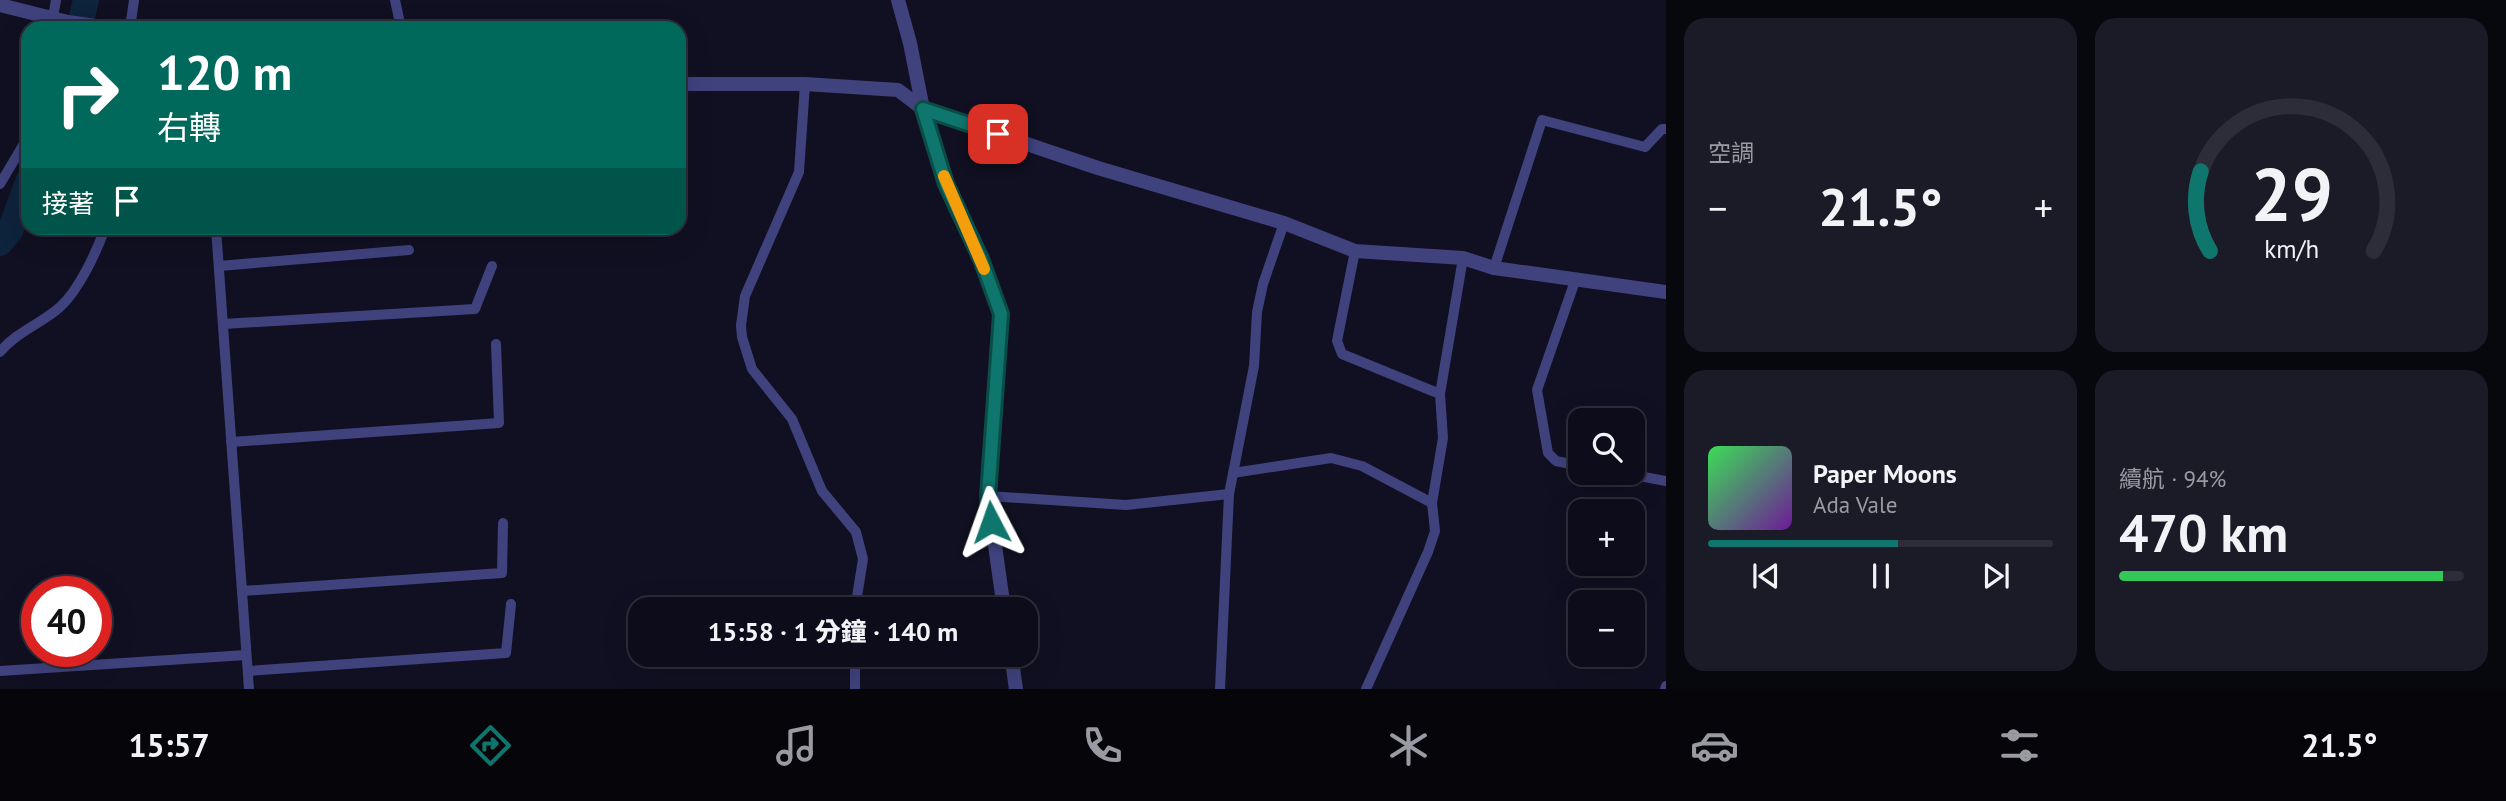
<!DOCTYPE html>
<html lang="zh-TW">
<head>
<meta charset="utf-8">
<style>
  body { margin:0; font-family:"PT Sans","Noto Sans TC",sans-serif; background:#1b1a27; color:#f1f3f6; height:100vh; display:flex; flex-direction:column; font-size:26px; white-space:nowrap }
  * { box-sizing:border-box; margin:0 }
  p { font-size:23px; color:#9a9ba2 }
  .icon { flex:none; width:38px; height:38px; fill:none; stroke:currentColor; stroke-width:2; stroke-linecap:round; stroke-linejoin:round }
  .map { position:relative; flex:1; overflow:hidden }
  .drawer { display:flex; flex-direction:column; gap:18px; padding:18px; background:#07070e; width:840px }
  .drawer>* { flex:none }
  .guide { position:absolute; left:21px; top:21px; width:665px; height:214px; border-radius:21px; box-shadow:0 7px 28px #0002,0 0 0 2px #2d2c39; background:#00695c; color:#fff; overflow:hidden }
  .buttons { position:absolute; left:1568px; top:408px; display:grid; gap:14px }
  .buttons a { display:grid; place-items:center; width:77px; height:77px; border-radius:14px; background:#0d0c1a; box-shadow:0 7px 28px #0002,0 0 0 2px #2d2c39; font-size:35px }
  .speed { position:absolute; left:21px; top:576px; display:flex; gap:14px; font-size:35px; font-weight:700; text-align:center }
  .speed>* { display:grid; place-content:center; width:91px; height:91px; border-radius:50%; background:#0d0c1a; box-shadow:0 7px 28px #0002,0 0 0 2px #2d2c39; line-height:1 }
  .speed .limit { border:10px solid #d22; background:#fff; color:#111 }
  .pin { position:absolute; display:grid; place-items:center; width:60px; height:60px; color:#fff; margin:-30px; border-radius:14px; box-shadow:0 4px 10px #0006 }
  .me { position:absolute; width:77px; margin:-38px; rotate:356deg; stroke-linejoin:round; filter:drop-shadow(0 0 5px #0008) }
  .turn { display:flex; align-items:center; gap:24px; height:147px; padding:0 21px; font-size:32px }
  .turn .icon { width:91px; height:91px; stroke-width:2.5 }
  .turn b { display:block; font-size:49px; line-height:60px }
  .then { display:flex; align-items:center; height:66px; padding:0 21px; background:#0003; gap:14px; font-size:26px }
  .big { font-size:52px; font-weight:800; line-height:1.1 }
  .drawer .tile { flex:1; display:flex; flex-direction:column; justify-content:center; gap:10px; min-width:0; padding:0 24px; border-radius:21px; background:#1b1a27 }
  .drawer .dial { align-items:center; gap:0 }
  .dial svg { height:182px; overflow:visible; fill:none; stroke:#2d2c39; stroke-width:7; stroke-linecap:round; text-anchor:middle }
  .dial text { fill:#f1f3f6; stroke:none }
  .song { display:flex; align-items:center; gap:21px }
  .cover { width:84px; height:84px; border-radius:10px; background:linear-gradient(135deg,hsl(130 70% 55%),hsl(280 70% 35%)) }
  .played { height:7px; border-radius:4px; background:linear-gradient(90deg,#0f766e 55%,#2d2c39 55%) }
  .keys { display:flex; justify-content:space-around; direction:ltr }
  .heat { display:flex; justify-content:space-between; align-items:center; font-size:38px; direction:ltr }
  .charge { height:10px; border-radius:5px; background:linear-gradient(90deg,#34c759 94%,#2d2c39 0) }
  .drawer .tiles { flex:1; display:grid; gap:18px; grid-template-columns:repeat(2,1fr) }
  .trip { position:absolute; left:628px; top:597px; width:410px; height:70px; border-radius:21px; background:#0d0c1a; box-shadow:0 7px 28px #0002,0 0 0 2px #2d2c39; font-weight:800; line-height:70px; text-align:center }
  .menu { display:flex; height:112px; justify-content:space-around; align-items:center; background:#05050a; color:#9a9ba2 }
  .menu .icon { width:49px; height:49px }
  .menu .active { color:#0f766e }
  .menu b { font-size:32px; color:#f1f3f6 }
  main { display:flex; flex:1; min-height:0 }
  .map>svg:first-child { display:block }
  .lines { fill:none; stroke-linecap:round; stroke-linejoin:round }
  .canal { stroke:#0e233c; stroke-width:26 }
  .service { stroke:#3f427d; stroke-width:10 }
  .tertiary { stroke:#3f427d; stroke-width:14 }
  .route-casing { stroke:#0a4d48; stroke-width:18 }
  .route { stroke:#0f766e; stroke-width:12 }
  .slow { stroke:#f59e0b; stroke-width:12 }
</style>
</head>
<body>
<main>
<div class="map">
<svg width="1666" height="689" viewBox="0 0 1666 689">
  <rect width="100%" height="100%" fill="#111022"/>
  <g class="lines">
    <!-- canal -->
    <g class="canal">
      <path d="M79,28L86,0"/>
      <path d="M0,243L10,231L28,182"/>
    </g>
    <!-- service -->
    <g class="service">
      <path d="M395,0L401,28"/>
      <path d="M51,28L56,0"/>
      <path d="M130,28L134,0"/>
      <path d="M805,84L799,172L745,296L741,325L742,337L752,369L792,419L822,491L856,532L863,559L855,609"/>
      <path d="M0,184L28,137"/>
      <path d="M216,228L249,689"/>
      <path d="M1355,251L1337,341L1342,354L1440,394"/>
      <path d="M219,266L409,250"/>
      <path d="M1494,268L1542,120L1645,147L1662,129H1666"/>
      <path d="M1575,281L1537,390L1548,453L1556,461L1580,466"/>
      <path d="M223,324L475,309L492,266"/>
      <path d="M0,352C16,332 41,324 60,307C79,290 97,251 105,228"/>
      <path d="M231,442L499,423L496,344"/>
      <path d="M1618,472L1666,481"/>
      <path d="M1233,473L1331,458L1362,466L1432,503"/>
      <path d="M988,496L1126,505L1229,494"/>
      <path d="M242,591L502,573L503,523"/>
      <path d="M0,671L246,655"/>
      <path d="M248,671L506,653L511,604"/>
      <path d="M855,689V654"/>
      <path d="M1220,689L1229,494L1254,366L1257,312L1263,284L1284,223"/>
      <path d="M1366,689L1428,552L1435,531L1432,503L1443,438L1440,394L1463,258"/>
      <path d="M1665,689L1666,686"/>
    </g>
    <!-- tertiary -->
    <g class="tertiary">
      <path d="M898,0L910,43L923,109L946,184L981,259L1001,315L988,496L1004,609"/>
      <path d="M0,5L68,22L109,28"/>
      <path d="M679,84H805L898,90L923,109L1098,168L1284,223L1355,251L1463,258L1494,268L1666,292"/>
      <path d="M1011,654L1016,689"/>
    </g>
  </g>
  <g class="lines">
    <!-- route casing -->
    <g class="route-casing">
      <path id="route" d="M991,522L988,496L1001,314L981,259L946,184L923,109L998,134"/>
    </g>
    <!-- route -->
    <use href="#route" class="route"/>
    <!-- slow -->
    <path class="slow" d="M944,176L984,269"/>
  </g>
</svg>
<div class="buttons">
<a><svg class="icon" aria-label="search" viewBox="0 0 24 24"><circle cx="10" cy="10" r="6"/><path d="M15 15l6 6"/></svg></a>
<a>+</a>
<a>−</a>
</div>
<div class="speed"><div class="limit">40</div></div>
<div class="pin" style="left:998px;top:134px;background:#d93025"><svg class="icon" aria-label="arrive" viewBox="0 0 24 24"><path d="M6 21V4h12l-3 4 3 4H6"/></svg></div>
<svg class="me" style="left:991px;top:522px" viewBox="-20 -20 40 40"><path d="M0-17L14 15 0 8-14 15z" fill="#0f766e" stroke="#fff" stroke-width="4"/></svg>
<div class="trip">15:58 · 1 分鐘 · 140 m</div>
<div class="guide">
<div class="turn"><svg class="icon" aria-label="right" viewBox="0 0 24 24"><path d="M7 20v-9h11M14 6l5 5-5 5"/></svg><div><b>120 m</b>右轉</div></div>
<div class="then">接著<svg class="icon" aria-label="arrive" viewBox="0 0 24 24"><path d="M6 21V4h12l-3 4 3 4H6"/></svg></div>
</div>
</div>
<section class="drawer">
<div class="tiles">
<div class="tile"><p>空調</p>
<div class="heat"><a>−</a><b class="big">21.5°</b><a>+</a></div>
</div>
<div class="tile dial"><svg viewBox="0 0 100 80">
<path d="M14 69A42 42 0 1 1 86 69"/>
<path d="M14 69A42 42 0 0 1 10 34" stroke="#0f766e"/>
<text x="50" y="56" font-size="32" font-weight="700">29</text>
<text x="50" y="72" font-size="11">km/h</text>
</svg></div>
<div class="tile">
<div class="song"><i class="cover"></i><div><b>Paper Moons</b><p>Ada Vale</p></div></div>
<div class="played"></div>
<div class="keys"><svg class="icon" aria-label="previous" viewBox="0 0 24 24"><path d="M18 5L8 12l10 7zM5 5v14"/></svg><svg class="icon" aria-label="pause" viewBox="0 0 24 24"><path d="M8 5v14M16 5v14"/></svg><svg class="icon" aria-label="next" viewBox="0 0 24 24"><path d="M6 5l10 7-10 7zM19 5v14"/></svg></div>
</div>
<div class="tile"><p>續航 · 94%</p><b class="big">470 km</b><div class="charge"></div></div>
</div>
</section>
</main>
<nav class="menu">
<b>15:57</b>
<svg class="icon active" aria-label="directions" viewBox="0 0 24 24"><path d="M12 3l9 9-9 9-9-9zM9 14v-3h6M13 9l2 2-2 2"/></svg>
<svg class="icon" aria-label="music" viewBox="0 0 24 24"><path d="M9 18V5l10-2v13"/><circle cx="6" cy="18" r="3"/><circle cx="16" cy="16" r="3"/></svg>
<svg class="icon" aria-label="phone" viewBox="0 0 24 24"><path d="M5 4h4l2 5-3 2q2 4 5 5l2-3 5 2v4C11 20 4 13 5 4z"/></svg>
<svg class="icon" aria-label="climate" viewBox="0 0 24 24"><path d="M12 3v18M4 7l16 10M4 17L20 7"/></svg>
<svg class="icon" aria-label="car" viewBox="0 0 24 24"><path d="M5 17H2v-5l4-1 3-4h7l3 4 3 1v5h-3M9 17h6M6 11h13"/><circle cx="7" cy="17" r="2"/><circle cx="17" cy="17" r="2"/></svg>
<svg class="icon" aria-label="filters" viewBox="0 0 24 24"><path d="M4 7h16M4 17h16"/><circle cx="9" cy="7" r="2"/><circle cx="15" cy="17" r="2"/></svg>
<b>21.5°</b>
</nav>
</body>
</html>
